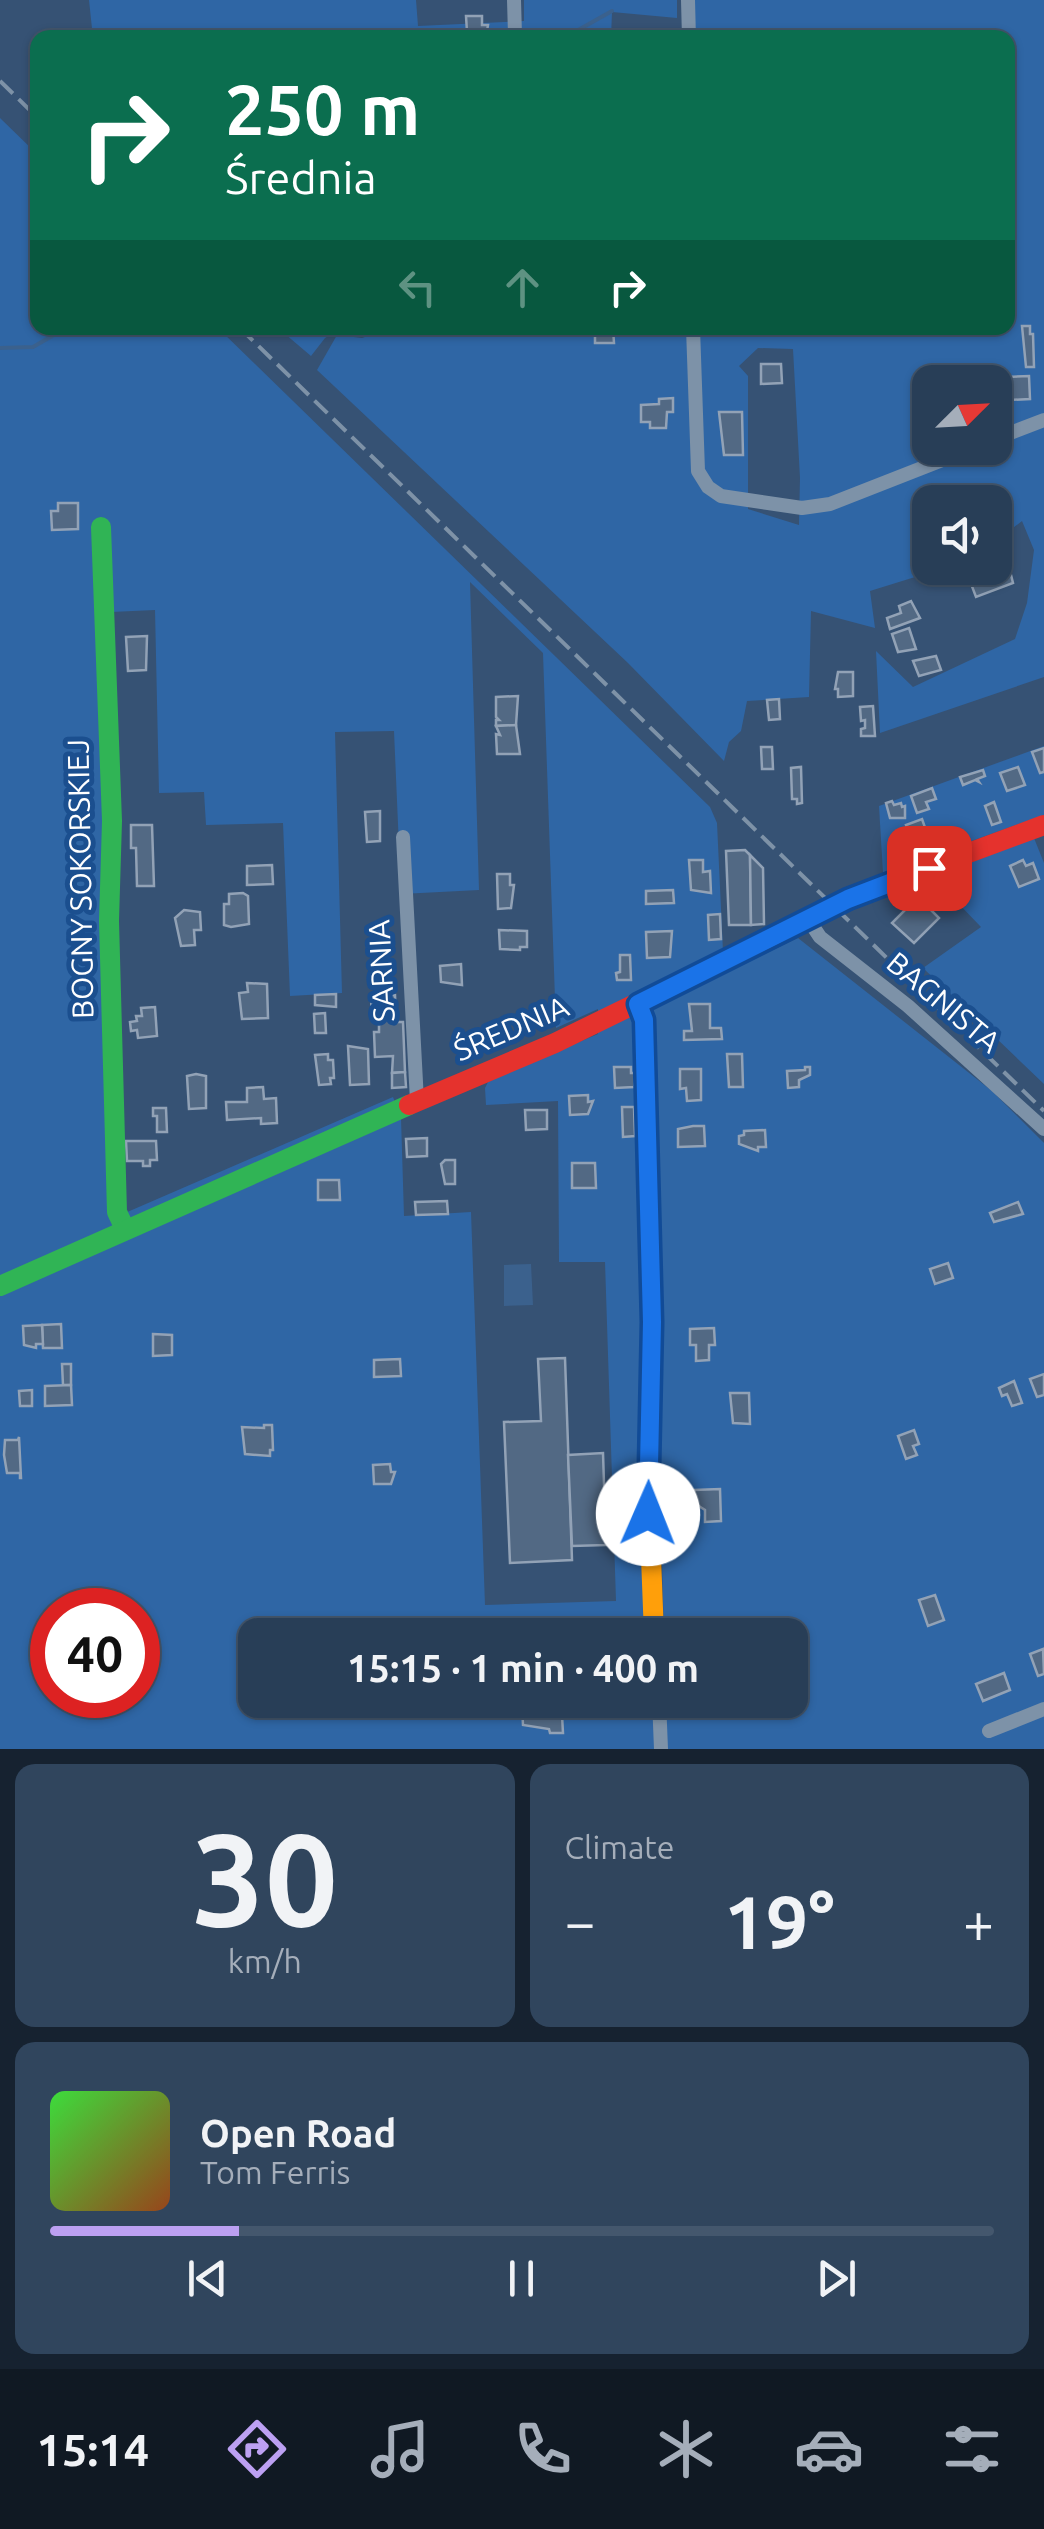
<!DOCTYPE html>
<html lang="en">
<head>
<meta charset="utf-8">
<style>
  body { margin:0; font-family:Ubuntu,sans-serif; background:#30455d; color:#f1f3f6; height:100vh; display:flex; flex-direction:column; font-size:38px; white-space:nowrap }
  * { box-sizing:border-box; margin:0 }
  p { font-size:32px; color:#a5aeba }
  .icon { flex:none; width:55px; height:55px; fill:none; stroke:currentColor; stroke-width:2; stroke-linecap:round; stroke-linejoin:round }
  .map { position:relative; height:1749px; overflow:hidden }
  .side { display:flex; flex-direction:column; gap:15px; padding:15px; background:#162230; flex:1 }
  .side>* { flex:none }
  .hud { position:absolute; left:30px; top:30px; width:985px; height:305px; border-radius:20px; box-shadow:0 2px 8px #0004,0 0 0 2px #44576d; background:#0b6e4f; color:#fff; overflow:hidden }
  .needle { width:65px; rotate:66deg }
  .controls { position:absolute; left:912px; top:365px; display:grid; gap:20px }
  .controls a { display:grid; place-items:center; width:100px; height:100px; border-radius:20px; background:#283e57; box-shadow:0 2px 8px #0004,0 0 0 2px #44576d; font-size:50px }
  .speed { position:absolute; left:30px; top:1588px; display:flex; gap:20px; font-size:50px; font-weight:700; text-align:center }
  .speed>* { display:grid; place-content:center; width:130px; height:130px; border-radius:50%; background:#283e57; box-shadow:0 2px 8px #0004,0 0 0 2px #44576d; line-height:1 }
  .speed .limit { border:15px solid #d22; background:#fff; color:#111 }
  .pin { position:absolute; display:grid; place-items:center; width:85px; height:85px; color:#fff; margin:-42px; border-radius:20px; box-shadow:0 5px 15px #0006 }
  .me { position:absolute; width:110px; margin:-55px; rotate:1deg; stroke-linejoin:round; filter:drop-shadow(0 0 8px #0008) }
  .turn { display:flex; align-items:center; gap:35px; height:210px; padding:0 30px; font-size:45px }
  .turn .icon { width:130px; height:130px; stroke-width:2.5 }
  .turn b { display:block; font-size:70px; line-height:85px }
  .lanes { display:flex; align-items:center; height:95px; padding:0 30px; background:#0003; justify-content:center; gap:50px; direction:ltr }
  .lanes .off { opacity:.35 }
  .big { font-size:75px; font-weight:700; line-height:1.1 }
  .side .tile { flex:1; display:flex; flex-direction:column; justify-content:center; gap:15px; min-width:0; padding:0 35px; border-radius:20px; background:#30455d }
  .side .dial { align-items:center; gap:0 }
  .dial b { font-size:130px; line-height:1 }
  .song { display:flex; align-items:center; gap:30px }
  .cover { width:120px; height:120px; border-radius:15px; background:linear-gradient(135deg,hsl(120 70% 55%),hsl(20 70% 35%)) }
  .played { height:10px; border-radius:5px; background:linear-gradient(90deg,#bca0f2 20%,#44576d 20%) }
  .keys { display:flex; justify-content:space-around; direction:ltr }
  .heat { display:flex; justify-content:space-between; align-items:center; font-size:55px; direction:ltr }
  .side .tiles { flex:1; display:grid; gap:15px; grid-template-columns:1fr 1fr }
  .tile:last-child { grid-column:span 2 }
  .trip { position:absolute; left:238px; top:1618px; width:570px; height:100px; border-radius:20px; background:#283e57; box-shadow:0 2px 8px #0004,0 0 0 2px #44576d; font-weight:700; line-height:100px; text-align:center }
  .dock { display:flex; height:160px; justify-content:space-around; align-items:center; background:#101923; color:#a5aeba }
  .dock .icon { width:70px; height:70px }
  .dock .current { color:#bca0f2 }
  .dock b { font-size:45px; color:#f1f3f6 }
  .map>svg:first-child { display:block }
  .green { fill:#2f66a5; fill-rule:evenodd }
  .water { fill:#3b618d }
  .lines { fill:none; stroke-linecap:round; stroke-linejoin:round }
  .stream { stroke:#3b618d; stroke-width:4 }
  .building { fill:#526984; stroke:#92a2b6; stroke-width:2.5 }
  .street { stroke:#7d92a8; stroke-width:14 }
  .fast { stroke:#30b455; stroke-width:20 }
  .slow { stroke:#ff9f0a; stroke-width:20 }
  .jam { stroke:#e5322d; stroke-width:20 }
  .rail { stroke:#7e92a7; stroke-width:4; stroke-dasharray:18 8; stroke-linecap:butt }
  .route-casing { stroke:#114b97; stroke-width:25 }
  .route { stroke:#1a73e8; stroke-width:18 }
  .labels { text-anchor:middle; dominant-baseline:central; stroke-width:10; stroke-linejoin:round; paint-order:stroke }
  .street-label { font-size:30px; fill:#fff; stroke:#1b4f8f }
</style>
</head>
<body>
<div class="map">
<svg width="1044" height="1749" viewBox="0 0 1044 1749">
  <rect width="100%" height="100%" fill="#365274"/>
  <!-- green -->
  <g class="green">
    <path d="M89,0H416L418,26L524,21V0H677V18L612,12L611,38H93Z"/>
    <path d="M694,0H1044V677L880,733L876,651L913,687L1015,639L1027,603L1034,550L1022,521L995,542V502H930V568H944L870,591L875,628L811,611L809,697L747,701L741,731L729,742L724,761L628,663L317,370L337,335L362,338L391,328H1008V38L695,37ZM758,348L793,349L800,478L799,525L748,509V376L739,366ZM930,382H995V448H930Z"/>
    <path d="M0,118L37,154L38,328H218L710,807L717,823L724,973L798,938L992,1091L1044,1143V1749H667L665,1700H790V1635H664L659,1458L646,1635H255V1700H652L655,1749H0ZM470,582L543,653L556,1028L598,1009V1034L489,1080L485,1088L486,1105L558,1101L559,1262H605L616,1601L485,1605L471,1212L404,1216L401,1118L393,1097L125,1213L111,612L155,610L159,793L204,792L206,825L283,823L290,996L342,993L335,732L394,731L401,894L479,890ZM52,1610H138V1695H52Z"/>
    <path d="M278,328H342L325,338L311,356Z"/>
    <path d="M1044,746V815L883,873L879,806Z"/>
    <path d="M1034,838L1044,863V1084L923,968L981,927L956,901L943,873Z"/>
  </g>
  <!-- water -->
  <path class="water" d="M531,1264L533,1305L504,1306V1265Z"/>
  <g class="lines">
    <!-- stream -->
    <g class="stream">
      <path d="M564,38L612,11"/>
      <path d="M95,328L114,332L126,328"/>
      <path d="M0,348L33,347L59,332L82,328"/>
    </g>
  </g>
  <!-- building -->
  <g class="building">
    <path d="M466,16H482V25H488L486,38H462V32H467Z"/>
    <path d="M1022,326H1030V334H1033L1034,367H1026Z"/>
    <path d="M595,328H613L614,343H595Z"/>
    <path d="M761,364H781L782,383L761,384Z"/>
    <path d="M1029,376L1030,399L1010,400L1009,391H1004L1003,383H1009L1008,377Z"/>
    <path d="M673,398V412H667L666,428H650V422H641V405L659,404V399Z"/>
    <path d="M719,412H742L743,455H724Z"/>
    <path d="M58,503H78V529L52,530L51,511H58Z"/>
    <path d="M1009,567L1013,583L976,597L970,581Z"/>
    <path d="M911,601L920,618L890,629L887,618L901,613L899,606Z"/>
    <path d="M909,628L916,649L898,652L892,634Z"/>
    <path d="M147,636L146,670L128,671L126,637Z"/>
    <path d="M936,656L941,670L919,676L913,661Z"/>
    <path d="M838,672H853V696L838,697V689H835Z"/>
    <path d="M518,696L516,725L496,726V720H499L496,717V697Z"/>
    <path d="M779,699L780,719L769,720L767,700Z"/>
    <path d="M873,706L875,736H861V729L865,728V720L861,721L860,707Z"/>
    <path d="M516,725L520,754H497L496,734L500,735L496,726Z"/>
    <path d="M761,747H772L773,769H762Z"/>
    <path d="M1044,748V772L1040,773L1032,752Z"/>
    <path d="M801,767L802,803L797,804V799H792L791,768Z"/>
    <path d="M1018,767L1025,785L1007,791L1000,773Z"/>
    <path d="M983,770L985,776L977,779L979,782L975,780L963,785L960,777Z"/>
    <path d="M932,788L936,799L926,802L929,809L917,813L911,796Z"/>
    <path d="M892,801L894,805L901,803L902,807L905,806V818H890L886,803Z"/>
    <path d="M994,802L1001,822L992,825L985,806Z"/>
    <path d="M380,811V841L367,842L365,812Z"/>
    <path d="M922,819L929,839L914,845L906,825Z"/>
    <path d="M131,825H152L154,886H137L136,848H131Z"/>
    <path d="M745,850L750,855L751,925H729L726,851Z"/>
    <path d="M750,855L763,868L764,924L751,925Z"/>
    <path d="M689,860H703V872L710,871L711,893L691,890Z"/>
    <path d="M1023,860L1026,866L1033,863L1039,879L1019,887L1010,866Z"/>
    <path d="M272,865L273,884L247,885V866Z"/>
    <path d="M497,874H510V885H514L511,908L498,909Z"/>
    <path d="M673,890L674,903L646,904V891Z"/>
    <path d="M243,893L248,896L249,924L231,927L224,925V904H229V894Z"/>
    <path d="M918,897L939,918L914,943L892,923Z"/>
    <path d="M184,910L200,912L201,930H194L195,945L181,946L175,918Z"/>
    <path d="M720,914L721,939L709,940L708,915Z"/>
    <path d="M499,930L527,931V947H520V950L500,949Z"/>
    <path d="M672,931L670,957L647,958L646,932Z"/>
    <path d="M620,955H630L631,980H617L616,973L620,972Z"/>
    <path d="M461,964L462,985L441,982L440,966Z"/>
    <path d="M247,983L267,984L268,1018L242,1019L239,993L248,992Z"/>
    <path d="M336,994V1007L315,1005V995Z"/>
    <path d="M395,995L396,1022H403L405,1072L392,1073L393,1056L375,1057L374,1032H379V1023L372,1020L371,997Z"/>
    <path d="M689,1004H710V1028H721L722,1039L684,1040V1031H692Z"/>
    <path d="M155,1007L157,1036L138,1038L137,1030L131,1031L130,1022L137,1021L136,1016H142L141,1008Z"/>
    <path d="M325,1013L326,1033H315L314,1014Z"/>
    <path d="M348,1046L368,1049L369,1084L350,1085Z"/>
    <path d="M328,1054V1060H333L334,1078H330L331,1084L319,1085L315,1055Z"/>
    <path d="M727,1054H742L743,1087H729Z"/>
    <path d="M614,1067H631V1073H636L634,1087L615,1088Z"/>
    <path d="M805,1067H810V1075L799,1080V1087L788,1088L787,1071L805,1070Z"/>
    <path d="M680,1069H701V1100L687,1101L686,1088L680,1089Z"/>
    <path d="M405,1072L406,1087L392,1088V1073Z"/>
    <path d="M196,1074L206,1076V1108L189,1109L187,1076Z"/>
    <path d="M263,1087L264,1099L276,1098L277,1123L261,1124V1118L227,1120L226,1102H247V1088Z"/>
    <path d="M588,1095V1102L593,1101L588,1114L570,1115L569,1096Z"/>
    <path d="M622,1107H634L635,1136L623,1137Z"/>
    <path d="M153,1108H166L167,1132H157V1116H153Z"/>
    <path d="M525,1110H547V1129L526,1130Z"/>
    <path d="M693,1126H704L705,1146L678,1147V1129Z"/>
    <path d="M765,1130L766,1147H758V1151L739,1144V1136L744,1135V1131Z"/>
    <path d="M427,1138V1156L407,1157L406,1139Z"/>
    <path d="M126,1141H156L157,1160H150V1166H143V1161H127Z"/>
    <path d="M445,1160H455V1184H445L441,1164Z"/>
    <path d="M572,1163H595L596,1188H572Z"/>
    <path d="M318,1180H339L340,1200H318Z"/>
    <path d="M447,1201L448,1214L416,1215L415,1202Z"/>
    <path d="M1018,1202L1023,1214L994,1222L990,1213Z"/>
    <path d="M948,1263L953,1278L935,1284L930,1269Z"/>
    <path d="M61,1324L62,1348H43L42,1325Z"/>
    <path d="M42,1325L43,1344H36V1348L24,1345L23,1326Z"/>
    <path d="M714,1328L715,1345H709V1360L696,1361V1345H690V1329Z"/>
    <path d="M153,1334L172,1335V1355L153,1356Z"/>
    <path d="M565,1358L572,1560L510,1563L504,1422L541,1421L538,1359Z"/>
    <path d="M400,1359L401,1376L374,1377V1360Z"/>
    <path d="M62,1364H71V1385H63Z"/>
    <path d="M1044,1374V1395L1037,1397L1030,1379Z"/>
    <path d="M1014,1381L1022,1403L1012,1406L1007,1394L1002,1396L999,1388Z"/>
    <path d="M71,1385L72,1405L45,1406V1386Z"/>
    <path d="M32,1390V1406H20L19,1391Z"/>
    <path d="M730,1393H749L750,1424L733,1423Z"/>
    <path d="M264,1425H272L273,1450H270V1456L245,1454L242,1427L264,1428Z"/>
    <path d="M914,1430L919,1444L913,1446L917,1455L906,1459L898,1436Z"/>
    <path d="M19,1437L21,1478H20V1473H7L4,1455L5,1440H18Z"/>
    <path d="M603,1453L606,1545L572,1546L568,1455Z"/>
    <path d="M390,1464L391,1472H395L391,1484H374L373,1465Z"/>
    <path d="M720,1489L721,1521L705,1522V1510L694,1503V1490Z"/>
    <path d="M935,1595L944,1620L928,1626L919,1600Z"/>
    <path d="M1043,1649L1044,1674L1038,1676L1030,1654Z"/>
    <path d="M1004,1673L1010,1690L983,1701L976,1684Z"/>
    <path d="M560,1700H578H571L572,1715H562L563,1733H550L549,1729L523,1725L522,1706L544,1701L543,1705H560Z"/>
  </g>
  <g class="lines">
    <!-- street -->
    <g class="street">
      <path d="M514,0L515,35"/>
      <path d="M688,0L689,38"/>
      <path d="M693,328L698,471L708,487L721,496L802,508L830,504L973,448"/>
      <path d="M995,439L1044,420"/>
      <path d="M403,837L417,1101"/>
      <path d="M808,919L820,937L908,1006L1044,1129"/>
      <path d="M659,1700L661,1749"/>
      <path d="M989,1731L1044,1709"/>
    </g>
    <!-- fast -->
    <g class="fast">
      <path d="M101,527L112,821L109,921L117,1212L125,1229"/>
      <path d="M637,1004L644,1020L652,1322L649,1505"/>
      <path d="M0,1286L409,1105"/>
    </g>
    <!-- slow -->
    <path class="slow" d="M649,1505L654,1635"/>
    <!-- jam -->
    <path class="jam" d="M409,1105L555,1043L866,891L1044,825"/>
    <!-- rail -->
    <g class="rail">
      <path d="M0,81L38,118"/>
      <path d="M240,328L1044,1111"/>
    </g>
  </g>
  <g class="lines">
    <!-- route casing -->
    <g class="route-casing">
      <path id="route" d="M648,1514L652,1322L644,1020L638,1004L848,899L929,868"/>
    </g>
    <!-- route -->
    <use href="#route" class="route"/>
  </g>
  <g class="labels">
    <!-- street labels -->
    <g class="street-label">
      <text transform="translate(80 879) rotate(-91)">BOGNY SOKORSKIEJ</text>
      <text transform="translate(381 971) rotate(-93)">SARNIA</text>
      <text transform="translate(944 1002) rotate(40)">BAGNISTA</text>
      <text transform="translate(511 1028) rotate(-23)">ŚREDNIA</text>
    </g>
  </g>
</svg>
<div class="controls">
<a><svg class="needle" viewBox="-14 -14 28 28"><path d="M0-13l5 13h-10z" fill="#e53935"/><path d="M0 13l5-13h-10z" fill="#a5aeba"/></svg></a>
<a><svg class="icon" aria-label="sound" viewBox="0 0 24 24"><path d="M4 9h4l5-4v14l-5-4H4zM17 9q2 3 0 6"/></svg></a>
</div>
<div class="speed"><div class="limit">40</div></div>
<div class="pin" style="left:929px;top:868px;background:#d93025"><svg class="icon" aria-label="arrive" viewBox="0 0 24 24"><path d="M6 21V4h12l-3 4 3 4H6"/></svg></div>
<svg class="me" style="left:648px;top:1514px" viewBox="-20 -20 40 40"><circle r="19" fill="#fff"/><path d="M0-13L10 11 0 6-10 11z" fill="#1a73e8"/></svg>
<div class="trip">15:15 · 1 min · 400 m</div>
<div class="hud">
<div class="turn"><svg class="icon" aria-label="right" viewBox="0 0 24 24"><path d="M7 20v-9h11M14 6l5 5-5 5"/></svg><div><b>250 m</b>Średnia</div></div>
<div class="lanes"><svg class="icon off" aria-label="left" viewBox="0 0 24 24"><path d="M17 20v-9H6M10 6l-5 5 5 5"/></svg><svg class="icon off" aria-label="ahead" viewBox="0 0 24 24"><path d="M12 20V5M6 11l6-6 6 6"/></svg><svg class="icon" aria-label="right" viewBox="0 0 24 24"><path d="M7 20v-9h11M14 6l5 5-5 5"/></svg></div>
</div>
</div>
<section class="side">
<div class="tiles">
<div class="tile dial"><b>30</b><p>km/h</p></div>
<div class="tile"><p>Climate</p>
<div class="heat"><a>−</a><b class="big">19°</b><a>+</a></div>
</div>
<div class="tile">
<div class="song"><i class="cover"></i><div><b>Open Road</b><p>Tom Ferris</p></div></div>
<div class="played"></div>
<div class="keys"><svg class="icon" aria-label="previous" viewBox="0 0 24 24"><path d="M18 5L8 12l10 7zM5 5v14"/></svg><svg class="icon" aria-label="pause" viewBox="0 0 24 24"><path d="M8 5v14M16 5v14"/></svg><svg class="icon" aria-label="next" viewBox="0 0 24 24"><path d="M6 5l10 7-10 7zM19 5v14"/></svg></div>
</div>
</div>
</section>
<nav class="dock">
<b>15:14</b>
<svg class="icon current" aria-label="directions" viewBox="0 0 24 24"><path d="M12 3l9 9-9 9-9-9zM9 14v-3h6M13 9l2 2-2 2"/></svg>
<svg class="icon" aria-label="music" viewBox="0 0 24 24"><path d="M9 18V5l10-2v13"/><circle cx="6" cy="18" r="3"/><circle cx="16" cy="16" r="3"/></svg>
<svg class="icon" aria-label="phone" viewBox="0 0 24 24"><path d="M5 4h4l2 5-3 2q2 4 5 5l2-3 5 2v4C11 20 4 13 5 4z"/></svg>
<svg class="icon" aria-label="climate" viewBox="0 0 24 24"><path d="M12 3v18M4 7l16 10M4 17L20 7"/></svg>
<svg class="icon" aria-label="car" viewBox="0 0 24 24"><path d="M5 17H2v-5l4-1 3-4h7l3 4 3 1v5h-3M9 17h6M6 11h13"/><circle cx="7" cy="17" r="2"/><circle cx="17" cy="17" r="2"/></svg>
<svg class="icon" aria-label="filters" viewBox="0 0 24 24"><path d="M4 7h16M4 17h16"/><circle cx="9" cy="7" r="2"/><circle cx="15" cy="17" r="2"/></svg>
</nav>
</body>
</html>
